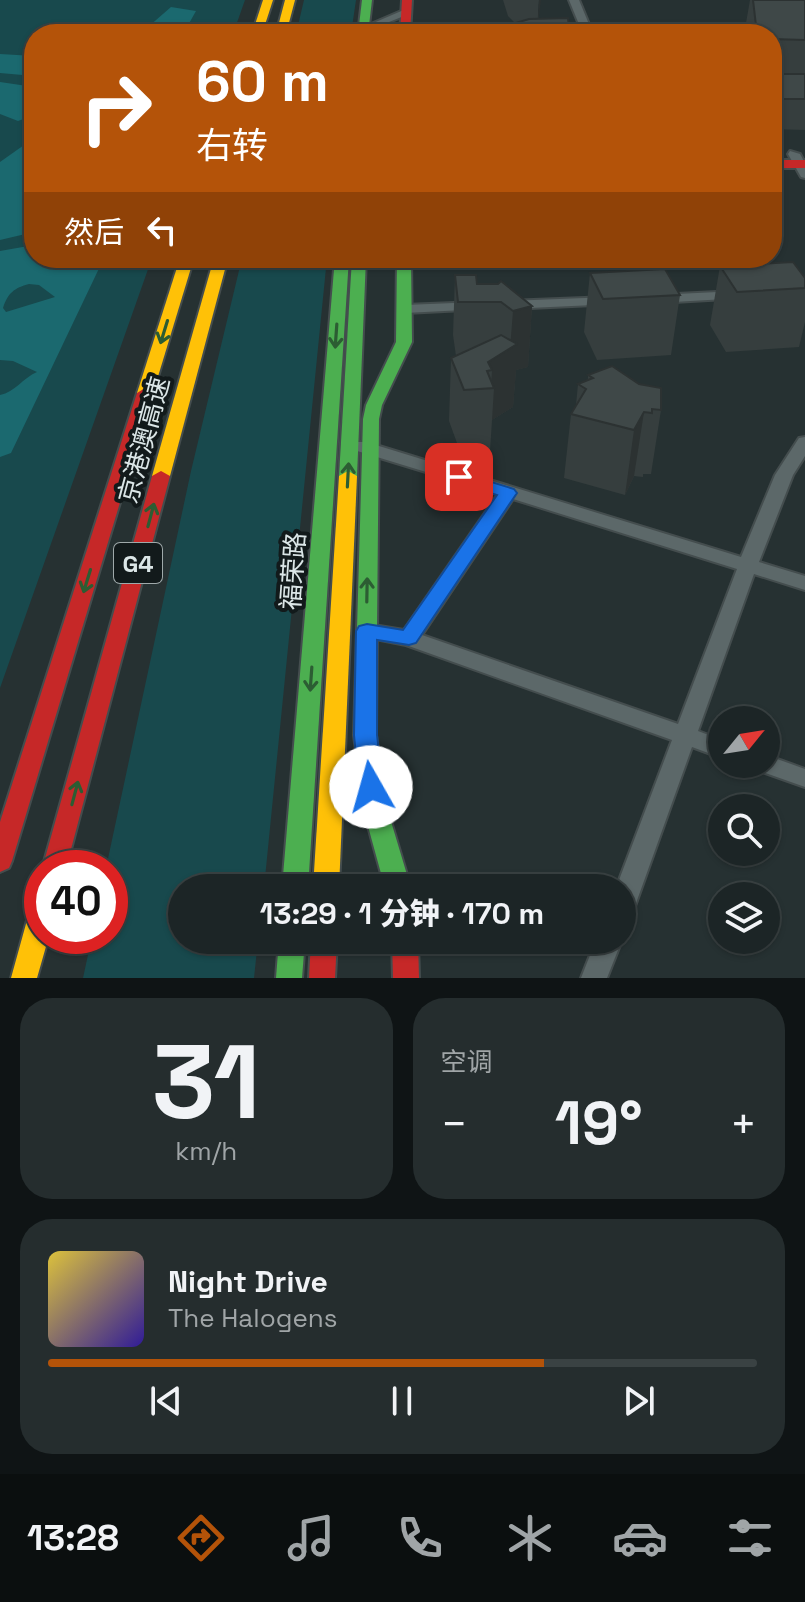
<!DOCTYPE html>
<html lang="zh">
<head>
<meta charset="utf-8">
<style>
  body { margin:0; font-family:"Space Grotesk","Noto Sans SC",sans-serif; background:#252d2e; color:#f1f3f6; height:100vh; display:flex; flex-direction:column; font-size:30px; white-space:nowrap }
  * { box-sizing:border-box; margin:0 }
  p { font-size:26px; color:#a0a5a7 }
  .icon { flex:none; width:44px; height:44px; fill:none; stroke:currentColor; stroke-width:2; stroke-linecap:round; stroke-linejoin:round }
  .map { position:relative; height:978px; overflow:hidden }
  .drawer { display:flex; flex-direction:column; gap:20px; padding:20px; background:#0f1415; flex:1 }
  .drawer>* { flex:none }
  .hud { position:absolute; left:24px; top:24px; width:758px; height:244px; border-radius:32px; box-shadow:0 2px 6px #0004,0 0 0 2px #3a4243; background:#b45309; color:#fff; overflow:hidden }
  .needle { width:52px; rotate:60deg }
  .buttons { position:absolute; left:708px; top:706px; display:grid; gap:16px }
  .buttons a { display:grid; place-items:center; width:72px; height:72px; border-radius:50%; background:#1c2526; box-shadow:0 2px 6px #0004,0 0 0 2px #3a4243; font-size:40px }
  .speed { position:absolute; left:24px; top:850px; display:flex; gap:16px; font-size:40px; font-weight:700; text-align:center }
  .speed>* { display:grid; place-content:center; width:104px; height:104px; border-radius:50%; background:#1c2526; box-shadow:0 2px 6px #0004,0 0 0 2px #3a4243; line-height:1 }
  .speed .limit { border:12px solid #d22; background:#fff; color:#111 }
  .pin { position:absolute; display:grid; place-items:center; width:68px; height:68px; color:#fff; margin:-34px; border-radius:16px; box-shadow:0 4px 12px #0006 }
  .me { position:absolute; width:88px; margin:-44px; rotate:353deg; stroke-linejoin:round; filter:drop-shadow(0 0 6px #0008) }
  .turn { display:flex; align-items:center; gap:28px; height:168px; padding:0 40px; font-size:36px }
  .turn .icon { width:104px; height:104px; stroke-width:2.5 }
  .turn b { display:block; font-size:56px; line-height:68px }
  .then { display:flex; align-items:center; height:76px; padding:0 40px; background:#0003; gap:16px; font-size:30px }
  .big { font-size:60px; font-weight:800; line-height:1.1 }
  .drawer .tile { flex:1; display:flex; flex-direction:column; justify-content:center; gap:12px; min-width:0; padding:0 28px; border-radius:32px; background:#252d2e }
  .drawer .dial { align-items:center; gap:0 }
  .dial b { font-size:104px; line-height:1 }
  .song { display:flex; align-items:center; gap:24px }
  .cover { width:96px; height:96px; border-radius:12px; background:linear-gradient(135deg,hsl(50 70% 55%),hsl(250 70% 35%)) }
  .played { height:8px; border-radius:4px; background:linear-gradient(90deg,#b45309 70%,#3a4243 70%) }
  .keys { display:flex; justify-content:space-around; direction:ltr }
  .heat { display:flex; justify-content:space-between; align-items:center; font-size:44px; direction:ltr }
  .drawer .tiles { flex:1; display:grid; gap:20px; grid-template-columns:1fr 1fr }
  .tile:last-child { grid-column:span 2 }
  .trip { position:absolute; left:168px; top:874px; width:468px; height:80px; border-radius:40px; background:#1c2526; box-shadow:0 2px 6px #0004,0 0 0 2px #3a4243; font-weight:800; line-height:80px; text-align:center }
  .menu { display:flex; height:128px; justify-content:space-around; align-items:center; background:#0b0f0f; color:#a0a5a7 }
  .menu .icon { width:56px; height:56px }
  .menu .selected { color:#b45309 }
  .menu b { font-size:36px; color:#f1f3f6 }
  .map>svg:first-child { display:block }
  .green { fill:#18494d }
  .water { fill:#1b696f; fill-rule:evenodd }
  .lines { fill:none; stroke-linecap:round; stroke-linejoin:round }
  .street-casing { stroke:#444d4e; stroke-width:4 }
  .fast-casing { stroke:#444d4e; stroke-width:4 }
  .slow-casing { stroke:#444d4e; stroke-width:4 }
  .jam-casing { stroke:#444d4e; stroke-width:4 }
  .street { fill:#5c6869; fill-rule:evenodd }
  .fast { fill:#4caf50; fill-rule:evenodd }
  .slow { fill:#ffc107; fill-rule:evenodd }
  .jam { fill:#c62828; fill-rule:evenodd }
  .wall { fill:#363e3e }
  .shaded-wall { fill:#2c3232 }
  .building { fill:#3f4848; stroke:#2c3232; stroke-width:2 }
  .oneway { stroke:#2c5d33 }
  .route { fill:#1a73e8; stroke:#114b97; stroke-width:2 }
  .labels { text-anchor:middle; dominant-baseline:central; stroke-width:8; stroke-linejoin:round; paint-order:stroke }
  .shield { fill:#121a1b; stroke:#9fa9aa; stroke-width:2 }
  .shield-label { font-size:24px; font-weight:bold; fill:#dbe6e7 }
  .street-label { font-size:26px; fill:#dbe6e7; stroke:#121a1b }
</style>
</head>
<body>
<div class="map">
<svg width="805" height="978" viewBox="0 0 805 978">
  <rect width="100%" height="100%" fill="#263132"/>
  <!-- green -->
  <g class="green">
    <path d="M0,0H245L233,34H34V258H152L0,688Z"/>
    <path d="M304,0H356L351,34H296Z"/>
    <path d="M242,258H327L264,888H182V940H258L254,978H83L92,936H110V868H106L191,471Z"/>
  </g>
  <!-- water -->
  <g class="water">
    <path d="M171,7L196,11L183,34H140Z"/>
    <path d="M0,54L34,56V76L0,73Z"/>
    <path d="M0,82L34,87V115L18,121L0,114Z"/>
    <path d="M34,138V232L0,240V162Z"/>
    <path d="M34,245V258H104L11,453L0,457V395C15,392 23,378 37,372L13,361L0,360V251ZM29,284L39,285L55,297L6,312L3,308C8,293 14,288 29,284Z"/>
  </g>
  <g class="lines">
    <!-- street casing -->
    <g class="street-casing">
      <g id="street">
        <path d="M569,0H579L593,34H583Z"/>
        <path d="M406,9L409,14L379,26L371,24Z"/>
        <path d="M790,151L800,154L805,163V178L801,177L788,154Z"/>
        <path d="M604,258H731L732,262L725,266H611L606,265Z"/>
        <path d="M738,291L743,292V298L656,303L649,299L656,295Z"/>
        <path d="M610,297L615,298V304L508,309L501,305L508,301Z"/>
        <path d="M479,302L484,303V309L405,313L398,309L405,305Z"/>
        <path d="M805,437V456L793,475L759,562L805,576V590L754,574L698,731L722,740V758L692,747L635,906L631,914L622,917V888H616L672,740L406,645L360,636L357,631L360,626L367,624L404,630L498,494L354,450L351,446L354,442H366L741,557L775,475L799,438ZM513,499L737,569L678,724L422,635Z"/>
        <path d="M766,755L805,769V787L757,770L753,764H766Z"/>
        <path d="M596,940H622L607,978H581Z"/>
      </g>
    </g>
    <!-- fast casing -->
    <g class="fast-casing">
      <g id="fast">
        <path d="M362,0H372L368,34H358Z"/>
        <path d="M335,258H349L308,888H282Z"/>
        <path d="M352,258H366L357,476L348,481L339,476Z"/>
        <path d="M397,258H411L412,342L382,405L379,419L376,735L387,808L411,888H385L363,808L354,735L363,419L366,405L396,342Z"/>
        <path d="M279,940H305L302,978H276Z"/>
      </g>
    </g>
    <!-- slow casing -->
    <g class="slow-casing">
      <g id="slow">
        <path d="M263,0H273L262,34H252Z"/>
        <path d="M285,0H295L286,34H276Z"/>
        <path d="M180,258H194L153,393L151,396H139L137,393Z"/>
        <path d="M214,258H228L170,476L161,481L155,480L152,476Z"/>
        <path d="M348,471L357,476L339,888H313L339,476Z"/>
        <path d="M42,902V936H49L37,978H11L29,913L33,905Z"/>
      </g>
    </g>
    <!-- jam casing -->
    <g class="jam-casing">
      <g id="jam">
        <path d="M402,0H412L410,34H400Z"/>
        <rect x="772" y="160" width="33" height="8"/>
        <path d="M145,388L153,393L12,861L9,868L0,872V822L137,393Z"/>
        <path d="M161,471L170,476L66,868L42,869L152,476Z"/>
        <path d="M311,940H337L335,978H309Z"/>
        <path d="M392,940H418L419,978H393Z"/>
      </g>
    </g>
    <!-- street -->
    <use href="#street" class="street"/>
    <!-- fast -->
    <use href="#fast" class="fast"/>
    <!-- slow -->
    <use href="#slow" class="slow"/>
    <!-- jam -->
    <use href="#jam" class="jam"/>
  </g>
  <!-- wall -->
  <g class="wall">
    <path d="M503,0H539L538,12L539,18L515,23L508,16Z"/>
    <path d="M750,0H805V130L772,129V34H747L746,23Z"/>
    <path d="M720,266L805,278V322L799,347L726,352L710,325Z"/>
    <path d="M590,273L680,295L671,355L597,360L584,332Z"/>
    <path d="M455,275L532,306L528,367L516,370L513,407L492,420L490,451L461,454L449,421L451,358L456,356L453,335Z"/>
    <path d="M588,375L661,410L651,474H643V477L634,476L625,495L564,478L571,414L576,405L578,384L588,380Z"/>
  </g>
  <!-- shaded-wall -->
  <g class="shaded-wall">
    <path d="M539,0H541L537,31L569,27L568,34H535V31H537Z"/>
    <path d="M532,306L528,367L516,370L513,407L492,420L494,388H491L492,370L488,362L510,349L513,311Z"/>
    <path d="M644,412L634,476L625,495L634,430Z"/>
  </g>
  <!-- building -->
  <g class="building">
    <path d="M753,0H805V40L772,39V34H757Z"/>
    <path d="M568,18L569,27L535,31V34H509V25L529,19Z"/>
    <rect x="772" y="74" width="33" height="25"/>
    <path d="M793,262L805,278V288L737,292L720,266Z"/>
    <path d="M665,269L680,295L603,299L590,273Z"/>
    <path d="M455,275H476L477,284H498L501,281L532,306L513,311L501,302H458Z"/>
    <path d="M501,335L517,344L488,362L492,370L487,371L494,388L464,390L451,358Z"/>
    <path d="M612,366L639,384L661,388V410L652,409V413L644,412L634,430L571,414L586,389L578,384L593,378L588,375Z"/>
  </g>
  <!-- one-way arrows -->
  <defs><path id="oneway-shaft" d="M-6 0H5M1.5-3L5.5 0L1.5 3" fill="none" stroke-width="1.6" stroke-linecap="round" stroke-linejoin="round" transform="scale(2)"/></defs>
  <g class="oneway">
    <use href="#oneway-shaft" transform="translate(164 332) rotate(107)"/>
    <use href="#oneway-shaft" transform="translate(336 336) rotate(94)"/>
    <use href="#oneway-shaft" transform="translate(348 475) rotate(-87)"/>
    <use href="#oneway-shaft" transform="translate(151 515) rotate(-75)"/>
    <use href="#oneway-shaft" transform="translate(87 581) rotate(107)"/>
    <use href="#oneway-shaft" transform="translate(367 590) rotate(-89)"/>
    <use href="#oneway-shaft" transform="translate(311 679) rotate(94)"/>
    <use href="#oneway-shaft" transform="translate(75 793) rotate(-75)"/>
  </g>
  <!-- route -->
  <path class="route" d="M459,472L514,489L517,493L416,643L409,645L377,640V735L383,787L379,794L371,797L363,794L359,787L354,735L356,631L359,626L367,624L403,630L497,495L452,481L450,477L452,473Z"/>
  <g class="labels">
    <!-- shield labels -->
    <rect class="shield" x="114" y="543" width="48" height="40" rx="6"/>
    <g class="shield-label">
      <text x="138" y="563">G4</text>
    </g>
    <!-- street labels -->
    <g class="street-label">
      <text transform="translate(144 440) rotate(-75)">京港澳高速</text>
      <text transform="translate(293 571) rotate(-86)">福荣路</text>
    </g>
  </g>
</svg>
<div class="buttons">
<a><svg class="needle" viewBox="-14 -14 28 28"><path d="M0-13l5 13h-10z" fill="#e53935"/><path d="M0 13l5-13h-10z" fill="#a0a5a7"/></svg></a>
<a><svg class="icon" aria-label="search" viewBox="0 0 24 24"><circle cx="10" cy="10" r="6"/><path d="M15 15l6 6"/></svg></a>
<a><svg class="icon" aria-label="layers" viewBox="0 0 24 24"><path d="M12 4l9 5-9 5-9-5zM3 14l9 5 9-5"/></svg></a>
</div>
<div class="speed"><div class="limit">40</div></div>
<div class="pin" style="left:459px;top:477px;background:#d93025"><svg class="icon" aria-label="arrive" viewBox="0 0 24 24"><path d="M6 21V4h12l-3 4 3 4H6"/></svg></div>
<svg class="me" style="left:371px;top:787px" viewBox="-20 -20 40 40"><circle r="19" fill="#fff"/><path d="M0-13L10 11 0 6-10 11z" fill="#1a73e8"/></svg>
<div class="trip">13:29 · 1 分钟 · 170 m</div>
<div class="hud">
<div class="turn"><svg class="icon" aria-label="right" viewBox="0 0 24 24"><path d="M7 20v-9h11M14 6l5 5-5 5"/></svg><div><b>60 m</b>右转</div></div>
<div class="then">然后<svg class="icon" aria-label="left" viewBox="0 0 24 24"><path d="M17 20v-9H6M10 6l-5 5 5 5"/></svg></div>
</div>
</div>
<section class="drawer">
<div class="tiles">
<div class="tile dial"><b>31</b><p>km/h</p></div>
<div class="tile"><p>空调</p>
<div class="heat"><a>−</a><b class="big">19°</b><a>+</a></div>
</div>
<div class="tile">
<div class="song"><i class="cover"></i><div><b>Night Drive</b><p>The Halogens</p></div></div>
<div class="played"></div>
<div class="keys"><svg class="icon" aria-label="previous" viewBox="0 0 24 24"><path d="M18 5L8 12l10 7zM5 5v14"/></svg><svg class="icon" aria-label="pause" viewBox="0 0 24 24"><path d="M8 5v14M16 5v14"/></svg><svg class="icon" aria-label="next" viewBox="0 0 24 24"><path d="M6 5l10 7-10 7zM19 5v14"/></svg></div>
</div>
</div>
</section>
<nav class="menu">
<b>13:28</b>
<svg class="icon selected" aria-label="directions" viewBox="0 0 24 24"><path d="M12 3l9 9-9 9-9-9zM9 14v-3h6M13 9l2 2-2 2"/></svg>
<svg class="icon" aria-label="music" viewBox="0 0 24 24"><path d="M9 18V5l10-2v13"/><circle cx="6" cy="18" r="3"/><circle cx="16" cy="16" r="3"/></svg>
<svg class="icon" aria-label="phone" viewBox="0 0 24 24"><path d="M5 4h4l2 5-3 2q2 4 5 5l2-3 5 2v4C11 20 4 13 5 4z"/></svg>
<svg class="icon" aria-label="climate" viewBox="0 0 24 24"><path d="M12 3v18M4 7l16 10M4 17L20 7"/></svg>
<svg class="icon" aria-label="car" viewBox="0 0 24 24"><path d="M5 17H2v-5l4-1 3-4h7l3 4 3 1v5h-3M9 17h6M6 11h13"/><circle cx="7" cy="17" r="2"/><circle cx="17" cy="17" r="2"/></svg>
<svg class="icon" aria-label="filters" viewBox="0 0 24 24"><path d="M4 7h16M4 17h16"/><circle cx="9" cy="7" r="2"/><circle cx="15" cy="17" r="2"/></svg>
</nav>
</body>
</html>
